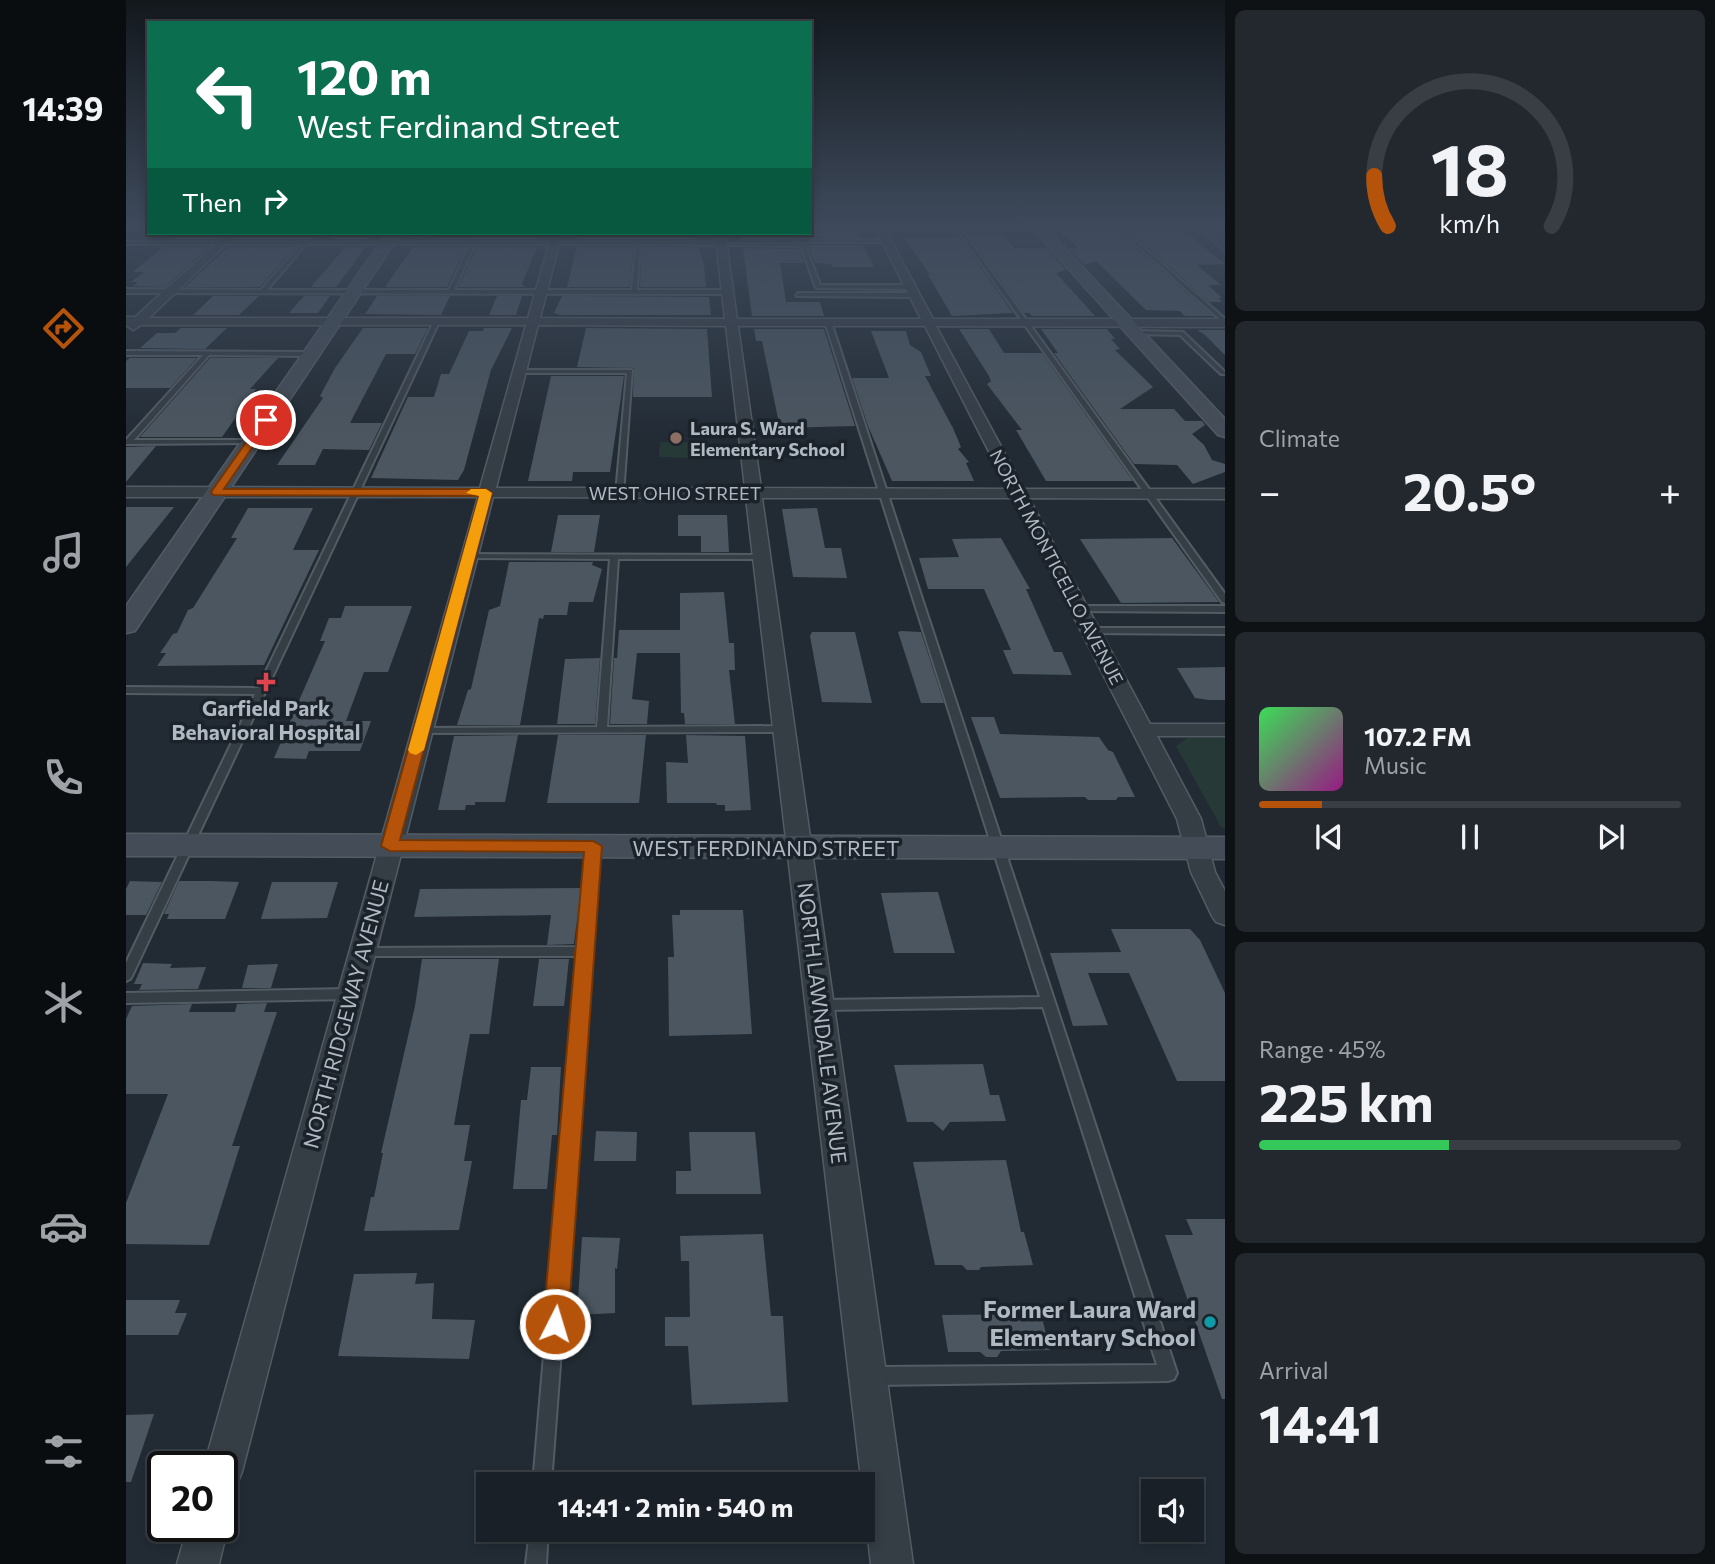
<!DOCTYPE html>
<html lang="en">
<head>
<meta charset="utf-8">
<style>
  body { margin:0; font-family:Commissioner,sans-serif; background:#23282f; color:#f1f3f6; height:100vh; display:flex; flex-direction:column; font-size:26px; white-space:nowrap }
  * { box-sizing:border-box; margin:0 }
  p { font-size:23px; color:#9fa3a7 }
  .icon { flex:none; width:38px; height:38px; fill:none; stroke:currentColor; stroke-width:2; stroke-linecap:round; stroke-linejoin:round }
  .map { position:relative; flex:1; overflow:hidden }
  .details { display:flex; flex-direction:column; gap:10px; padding:10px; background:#0e1215; width:490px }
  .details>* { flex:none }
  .banner { position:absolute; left:21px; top:21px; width:665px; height:214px; border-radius:0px; box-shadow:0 4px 10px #0003,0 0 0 2px #383e44; background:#0b6e4f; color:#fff; overflow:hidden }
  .buttons { position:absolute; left:1015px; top:1479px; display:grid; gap:14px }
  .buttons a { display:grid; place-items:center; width:63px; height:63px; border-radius:0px; background:#1a2027; box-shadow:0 4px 10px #0003,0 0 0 2px #383e44; font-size:35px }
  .speed { position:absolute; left:21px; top:1451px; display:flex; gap:14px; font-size:35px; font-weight:700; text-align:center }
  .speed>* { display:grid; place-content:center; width:91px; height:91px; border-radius:50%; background:#1a2027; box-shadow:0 4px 10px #0003,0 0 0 2px #383e44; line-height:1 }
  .speed .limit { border:4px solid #111; border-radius:10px; background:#fff; color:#111 }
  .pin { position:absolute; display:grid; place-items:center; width:60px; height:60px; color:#fff; margin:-30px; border:4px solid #fff; border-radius:50%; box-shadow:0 2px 7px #0007 }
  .me { position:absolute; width:77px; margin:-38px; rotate:5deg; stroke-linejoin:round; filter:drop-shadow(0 0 5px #0008) }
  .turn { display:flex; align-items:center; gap:24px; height:147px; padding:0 35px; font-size:32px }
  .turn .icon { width:91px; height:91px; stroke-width:2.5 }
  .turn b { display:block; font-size:49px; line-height:60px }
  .then { display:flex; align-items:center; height:66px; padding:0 35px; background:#0003; gap:14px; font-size:26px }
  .big { font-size:52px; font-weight:700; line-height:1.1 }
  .details .tile { flex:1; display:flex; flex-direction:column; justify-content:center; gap:10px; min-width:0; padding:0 24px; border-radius:10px; background:#23282f }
  .details .dial { align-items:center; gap:0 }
  .dial svg { height:182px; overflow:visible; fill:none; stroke:#383e44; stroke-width:7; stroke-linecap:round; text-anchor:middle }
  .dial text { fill:#f1f3f6; stroke:none }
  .song { display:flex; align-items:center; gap:21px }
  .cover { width:84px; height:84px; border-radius:10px; background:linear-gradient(135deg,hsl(130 70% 55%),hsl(310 70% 35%)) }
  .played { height:7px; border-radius:4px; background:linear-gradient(90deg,#b45309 15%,#383e44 15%) }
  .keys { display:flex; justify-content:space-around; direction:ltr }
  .heat { display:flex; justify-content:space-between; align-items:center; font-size:38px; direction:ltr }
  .charge { height:10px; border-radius:5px; background:linear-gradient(90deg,#34c759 45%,#383e44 0) }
  .trip { position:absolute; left:350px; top:1472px; width:399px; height:70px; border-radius:0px; background:#1a2027; box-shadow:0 4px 10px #0003,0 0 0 2px #383e44; font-weight:700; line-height:70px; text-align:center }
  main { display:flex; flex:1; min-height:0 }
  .tab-bar { display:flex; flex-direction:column; width:126px; justify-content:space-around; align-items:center; background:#0a0d10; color:#9fa3a7 }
  .tab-bar .icon { width:49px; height:49px }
  .tab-bar .current { color:#b45309 }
  .tab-bar b { font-size:32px; color:#f1f3f6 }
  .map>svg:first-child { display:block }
  .green { fill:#273937 }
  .building { fill:#4b5660 }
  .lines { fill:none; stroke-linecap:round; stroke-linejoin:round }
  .lane-casing { stroke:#535b63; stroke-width:4 }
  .street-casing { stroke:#535b63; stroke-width:3 }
  .secondary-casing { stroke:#535b63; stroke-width:3 }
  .lane { fill:#353d45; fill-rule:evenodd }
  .street { fill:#353d45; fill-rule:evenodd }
  .secondary { fill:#444d57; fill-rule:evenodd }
  .route { fill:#b45309; stroke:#753606; stroke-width:2 }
  .slow { fill:#f59e0b }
  .education-dot { fill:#8d6e63; stroke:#1b222a; stroke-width:2.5 }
  .health-dot { fill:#e0444e; stroke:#1b222a; stroke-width:2.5 }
  .culture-dot { fill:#0f9aa8; stroke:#1b222a; stroke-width:2.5 }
  .labels { text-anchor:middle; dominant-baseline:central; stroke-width:7; stroke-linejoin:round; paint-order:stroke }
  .far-poi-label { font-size:18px; font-weight:bold; fill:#b0b8c2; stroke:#1b222a; text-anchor:start }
  .far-street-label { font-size:18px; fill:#b0b8c2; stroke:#1b222a }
  .poi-label { font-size:21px; font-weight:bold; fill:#b0b8c2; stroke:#1b222a }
  .street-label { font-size:21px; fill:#b0b8c2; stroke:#1b222a }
  .near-poi-label { font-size:24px; font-weight:bold; fill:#b0b8c2; stroke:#1b222a; text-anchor:end }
</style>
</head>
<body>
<main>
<nav class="tab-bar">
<b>14:39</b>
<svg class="icon current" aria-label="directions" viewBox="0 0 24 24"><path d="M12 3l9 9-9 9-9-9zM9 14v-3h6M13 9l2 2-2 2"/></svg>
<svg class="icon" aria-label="music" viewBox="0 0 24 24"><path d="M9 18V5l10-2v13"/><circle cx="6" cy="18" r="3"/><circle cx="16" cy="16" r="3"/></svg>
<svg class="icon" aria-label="phone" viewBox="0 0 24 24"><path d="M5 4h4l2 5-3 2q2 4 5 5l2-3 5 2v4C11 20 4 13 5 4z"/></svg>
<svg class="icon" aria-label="climate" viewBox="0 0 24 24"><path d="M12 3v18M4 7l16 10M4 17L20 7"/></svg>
<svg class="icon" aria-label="car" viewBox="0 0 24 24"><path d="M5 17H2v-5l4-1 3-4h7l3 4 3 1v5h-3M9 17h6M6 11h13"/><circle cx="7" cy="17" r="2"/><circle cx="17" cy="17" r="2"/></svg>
<svg class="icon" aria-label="filters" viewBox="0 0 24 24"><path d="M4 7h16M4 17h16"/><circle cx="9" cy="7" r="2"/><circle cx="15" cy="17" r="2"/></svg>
</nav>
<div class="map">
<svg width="1099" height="1564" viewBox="0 0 1099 1564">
  <rect width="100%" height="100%" fill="#222b34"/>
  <!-- green -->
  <g class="green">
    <path d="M534,442H571V458L533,457Z"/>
    <path d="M1061,738H1099V828L1095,827L1050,746Z"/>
  </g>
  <!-- building -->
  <g class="building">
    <path d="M684,226L729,227L734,237H671L667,241H616L614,233H684Z"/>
    <path d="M998,226L1053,227L1099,264L1071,265L1095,285H1082L1096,298H1092L1096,302H1083Z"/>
    <path d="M932,227H986L1087,316H1059L1054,311L1020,310L970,261L958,265L942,248H952Z"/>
    <path d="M54,233H98L91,239H46Z"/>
    <path d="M115,233H196L189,239H109Z"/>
    <path d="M198,233H246L242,239H206Z"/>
    <path d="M347,233H416L413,239H292L345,237Z"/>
    <path d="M455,233H567L569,239H453Z"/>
    <path d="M843,236H878L888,248H920L940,270L930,273L969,316H906L903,313H898Z"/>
    <path d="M778,237H833L887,313L826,316L802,275H804Z"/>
    <path d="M682,245H737L748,267H707L706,264L689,263Z"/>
    <path d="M37,247H83L39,287L7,286L12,282H5L18,272H7Z"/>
    <path d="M102,247H169L134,287H59Z"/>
    <path d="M213,247H240L210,287H185L217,250Z"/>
    <path d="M287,247H340L321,287H259Z"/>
    <path d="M351,247H411L396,284L399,287H332Z"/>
    <path d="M451,247H507L504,287H441Z"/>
    <path d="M516,247H572L578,264L580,287H514Z"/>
    <path d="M617,248L673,249L678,263H654L660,302H694L698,316H626Z"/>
    <path d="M87,296H133L113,315H67Z"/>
    <path d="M178,296H204L192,313H163Z"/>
    <path d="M251,296H324L315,315L239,314Z"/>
    <path d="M371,296H396L390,315H363Z"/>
    <path d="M436,296L583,297L585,315H434L428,313Z"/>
    <path d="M55,328H101L79,349L14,348L31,333H49Z"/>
    <path d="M237,328H302L289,354H260L224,423H256L243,450L197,449L189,465H151L197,398L194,396L209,368Z"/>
    <path d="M358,328H386L365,370L338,470L332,480L245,478L282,397H308L315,374H323L343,331H357Z"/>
    <path d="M460,328L581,329L586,397H507L508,368L451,367Z"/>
    <path d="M628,329H698L729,426L654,428L636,341H630Z"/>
    <path d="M833,329H863L878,353H916L1007,481H920L890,430H896L861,384L865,381L863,376Z"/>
    <path d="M915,329H981L989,339H985L994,349L989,350L1027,387L994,409H1048L1059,421H1076L1079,425L1066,434L1078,445L1086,460L1099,464V472L1067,484L1051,465L1008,464L928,353H932Z"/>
    <path d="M1071,330H1099V355L1079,335Z"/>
    <path d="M745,331H780L784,345L795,352L805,376H799L827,428L835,447L832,449L843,462L840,463L848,481H766L742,426L726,378H763Z"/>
    <path d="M4,358H71L44,388H0V361Z"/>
    <path d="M84,358H152L124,389H130L96,437H14Z"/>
    <path d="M425,376H498L484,472H447L446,481H402Z"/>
    <path d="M30,446L0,482V447Z"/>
    <path d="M0,507H48L0,567Z"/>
    <path d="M122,508H187L167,550H193L138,665L31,666L40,653H34L47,634L51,633L62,610L67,608L111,538H105Z"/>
    <path d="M691,508L699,548H715L721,578L667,577L656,509Z"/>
    <path d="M432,515H474L468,552H425Z"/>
    <path d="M552,515H601L603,552H575V536H552Z"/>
    <path d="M875,538L904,589H900L928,652H936L946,675L887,674L877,650H885L858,589H802L793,558L833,557L826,539Z"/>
    <path d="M1046,538L1093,602L995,603L954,539Z"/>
    <path d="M383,562H467L466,565L476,569L467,602H443L441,615H418L417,619L413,618L394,725H331L342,690L345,689L363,610L374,606Z"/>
    <path d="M598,592L603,643H608L609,670H603L609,724H559L558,713H555L554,653H511L506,699L523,701L521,724H484L488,658H491L493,630H554V593Z"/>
    <path d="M219,606H286L262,672H238L220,721H245L234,751H183L180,759L148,758L199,641H194L203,618H215Z"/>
    <path d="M775,631L795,632L818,703H795L772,632Z"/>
    <path d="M686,632H729L746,703L696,702L684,636Z"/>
    <path d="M474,658L469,724H431L439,659Z"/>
    <path d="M1099,667V700H1083L1069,698L1051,668Z"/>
    <path d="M845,717H868L874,734L973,737L982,750L987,752L1009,797H992L990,800H962L959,797L874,798Z"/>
    <path d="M392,735L379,802H349V805H340L339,810H312L328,736Z"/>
    <path d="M432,735H520L513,803H421Z"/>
    <path d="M560,735L619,736L625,810L599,811V805H591L590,803H541L540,762L562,763Z"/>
    <path d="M4,881L36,882L20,915H0V889Z"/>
    <path d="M53,881H86L113,882L99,919H41L43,914H38Z"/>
    <path d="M146,882H212L201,918L135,919Z"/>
    <path d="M455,888L448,944L421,945L425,915L288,917L294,889Z"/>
    <path d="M801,892H812L829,953H768L755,893Z"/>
    <path d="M554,910H617L626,1034L543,1036L542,957H548L546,915H554Z"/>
    <path d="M985,929H1064L1074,940L1099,993V1081H1051L1003,973H962L982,1025L947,1026L924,953L995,952Z"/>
    <path d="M296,959H373L363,1034H344L328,1125H344L338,1161H346L333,1230L238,1231L245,1197H248L257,1153H255L289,1006Z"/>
    <path d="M413,959H443L438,1006H407Z"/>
    <path d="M17,963L46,964L44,968L80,967L72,989L13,990L16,984H8Z"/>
    <path d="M152,964L145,988H116L122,965Z"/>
    <path d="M141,1003L138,1012H151L106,1146H114L83,1245L0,1244V1203L42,1094H0V1019L6,1006L66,1004L63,1012H109L111,1004Z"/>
    <path d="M857,1064L864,1095H873L880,1121L824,1122L817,1131L807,1122H781L768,1065Z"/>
    <path d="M405,1067H435L431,1135H426L421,1189H387L395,1100H401Z"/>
    <path d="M470,1131L511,1132L510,1161H468Z"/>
    <path d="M563,1132H629L635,1194H550V1171H565Z"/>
    <path d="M880,1160L895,1232H898L907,1265L855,1267L853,1270H841L836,1265H809L787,1162Z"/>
    <path d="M1060,1219H1099V1399H1096L1039,1235H1067Z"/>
    <path d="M637,1234L645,1316H657L662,1402L566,1405L562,1346H539V1317H564L563,1261H555L554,1236Z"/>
    <path d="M456,1237L494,1238L491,1269L489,1268V1313L451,1315Z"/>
    <path d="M291,1273L289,1284L308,1283L306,1319L349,1320L343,1359L212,1356L228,1274Z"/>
    <path d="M0,1300H54L49,1313H61L52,1335H0Z"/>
    <path d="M915,1314L924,1350L875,1351L871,1357H860L854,1352H822L816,1315Z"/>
    <path d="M28,1414L5,1482H0V1415Z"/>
  </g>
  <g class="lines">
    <!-- lane casing -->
    <g class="lane-casing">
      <g id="lane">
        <path d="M827,224H831L1099,594V603L1096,602Z"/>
        <path d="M987,224H991L1099,319V324Z"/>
        <path d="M290,233H343L345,234L290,236L288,235Z"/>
        <path d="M671,240H760L762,241L760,242H669Z"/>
        <path d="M0,242H595L597,244H677L679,245L694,285H784L787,287L784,289L690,288L675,246L514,244L511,290H601L604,292L601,294L0,293V289L135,290L175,244H0ZM180,244H344L323,290H141ZM349,244H510L506,290H328Z"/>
        <path d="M672,293H788L791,295L788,297L670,296Z"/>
        <path d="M702,320L705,322L1051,1373L1048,1379L1042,1381L749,1385L743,1382L740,1376L743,1370L749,1367L1031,1365L917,1007L695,1010L690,1008L689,1005L690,1002L695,1000L914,997L699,322Z"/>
        <path d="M308,321L313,322L6,976L4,979L0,981V963L129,694L0,693V687L132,688Z"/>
        <path d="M1009,331L1057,332L1099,372V374H1095L1054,335L1007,334L1006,333Z"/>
        <path d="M0,351L185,352L188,354L185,356L83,355L8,440H125L127,441V443L0,444V440L77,355H0Z"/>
        <path d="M391,370H506L497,495L490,493L501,373H393L390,371Z"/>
        <path d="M340,554L639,555L640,557L636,559H492L481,727L659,726L664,729L659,732L291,733L290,731L291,729L295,728L471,727L484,559L343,558L339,556Z"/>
        <path d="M953,606H1099V612L950,611L949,609Z"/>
        <path d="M965,628H1099V634L962,633L961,631Z"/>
        <path d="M467,842L473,846L425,1484H407L452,956H238L234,955L232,952L234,949L238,948L453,947L461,846Z"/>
        <path d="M224,989L229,991L230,994L229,997L224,999L0,1003V993Z"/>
        <path d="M404,1530H422L420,1564H400Z"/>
      </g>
    </g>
    <!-- street casing -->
    <g class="street-casing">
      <g id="street">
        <path d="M747,224H756L807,319H1099V327L810,326L898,489H1099V499L903,498L1024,724H1099V736H1031L1075,819L1089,872L1099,891V925L1090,922L1086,916L1065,872L1051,819L887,498H636L787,1564H745L620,498L367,497L116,1472L110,1486L96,1491V1466H78L352,497H0V487L354,488L400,325H15L7,330L0,325V317H9L102,233H112L23,318H402L426,233H436L414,318L599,319L589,233H599L611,319H795ZM412,325L600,326L619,488H370ZM612,326H799L882,489L635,488Z"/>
        <path d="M1064,224H1074L1099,242V250Z"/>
        <path d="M96,1512L102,1526L93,1564H51L62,1526H96Z"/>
      </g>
    </g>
    <!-- secondary casing -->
    <g class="secondary-casing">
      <g id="secondary">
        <path d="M902,224H916L1099,419V437L1092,435Z"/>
        <path d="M261,233H275L13,625L9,631L0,633V606Z"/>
        <path d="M0,834L1099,837V859L0,856Z"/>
      </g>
    </g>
    <!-- lane -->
    <use href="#lane" class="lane"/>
    <!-- street -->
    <use href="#street" class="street"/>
    <!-- secondary -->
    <use href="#secondary" class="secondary"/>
  </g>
  <!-- sky -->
  <linearGradient id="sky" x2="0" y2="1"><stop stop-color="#13181d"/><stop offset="0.51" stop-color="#3e4a5c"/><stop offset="1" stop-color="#3e4a5c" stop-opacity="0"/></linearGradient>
  <rect width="1099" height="443" fill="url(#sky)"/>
  <!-- route -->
  <path class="route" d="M140,417L145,420L98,489H360L366,493L274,840L467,841L476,846L442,1324L438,1333L429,1336L420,1333L417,1324L458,852L264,851L255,846L353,496L87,495L85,492L137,418Z"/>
  <!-- slow -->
  <path class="slow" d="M360,489L366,493L298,750L290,755L284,753L282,750L353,496L340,493L345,489Z"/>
  <!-- markers -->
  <circle class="education-dot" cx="550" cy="438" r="7"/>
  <path class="health-dot" d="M136.5 671.5h7v7h7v7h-7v7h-7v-7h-7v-7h7z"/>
  <circle class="culture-dot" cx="1084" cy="1322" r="7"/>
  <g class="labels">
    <!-- far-poi labels -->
    <g class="far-poi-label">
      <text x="564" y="428">Laura S. Ward<tspan x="564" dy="21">Elementary School</tspan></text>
    </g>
    <!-- far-street labels -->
    <g class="far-street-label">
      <text x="549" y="493">WEST OHIO STREET</text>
      <text transform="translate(931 567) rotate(62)">NORTH MONTICELLO AVENUE</text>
    </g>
    <!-- poi labels -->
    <g class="poi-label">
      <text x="140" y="707">Garfield Park<tspan x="140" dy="24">Behavioral Hospital</tspan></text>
    </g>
    <!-- street labels -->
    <g class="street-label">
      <text x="640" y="847">WEST FERDINAND STREET</text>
      <text transform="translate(219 1014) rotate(-75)">NORTH RIDGEWAY AVENUE</text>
      <text transform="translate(697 1023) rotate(83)">NORTH LAWNDALE AVENUE</text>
    </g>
    <!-- near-poi labels -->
    <g class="near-poi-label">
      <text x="1070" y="1308">Former Laura Ward<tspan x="1070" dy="28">Elementary School</tspan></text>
    </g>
  </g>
</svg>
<div class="buttons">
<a><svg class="icon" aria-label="sound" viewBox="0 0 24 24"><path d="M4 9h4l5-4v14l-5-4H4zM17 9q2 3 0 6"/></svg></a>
</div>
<div class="speed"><div class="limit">20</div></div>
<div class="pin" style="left:140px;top:420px;background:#d93025"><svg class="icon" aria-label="arrive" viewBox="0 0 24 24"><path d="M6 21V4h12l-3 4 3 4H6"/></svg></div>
<svg class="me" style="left:429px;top:1324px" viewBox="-20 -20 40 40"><circle r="17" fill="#b45309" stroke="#fff" stroke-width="3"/><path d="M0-11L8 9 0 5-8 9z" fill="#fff"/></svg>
<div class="trip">14:41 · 2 min · 540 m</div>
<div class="banner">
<div class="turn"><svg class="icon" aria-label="left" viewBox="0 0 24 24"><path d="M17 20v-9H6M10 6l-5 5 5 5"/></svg><div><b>120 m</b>West Ferdinand Street</div></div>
<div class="then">Then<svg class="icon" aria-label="right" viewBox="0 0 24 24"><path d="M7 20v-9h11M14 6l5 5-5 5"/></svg></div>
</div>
</div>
<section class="details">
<div class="tile dial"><svg viewBox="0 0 100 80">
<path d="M14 69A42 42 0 1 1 86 69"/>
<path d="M14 69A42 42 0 0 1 8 47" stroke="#b45309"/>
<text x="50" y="56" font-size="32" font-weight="700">18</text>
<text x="50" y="72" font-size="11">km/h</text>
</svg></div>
<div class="tile"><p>Climate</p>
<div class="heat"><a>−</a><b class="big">20.5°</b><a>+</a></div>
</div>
<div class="tile">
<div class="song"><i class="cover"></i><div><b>107.2 FM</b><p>Music</p></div></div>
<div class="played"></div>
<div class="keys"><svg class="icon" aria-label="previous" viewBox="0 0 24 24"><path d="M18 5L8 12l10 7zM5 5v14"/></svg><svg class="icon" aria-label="pause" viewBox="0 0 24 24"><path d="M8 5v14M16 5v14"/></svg><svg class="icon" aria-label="next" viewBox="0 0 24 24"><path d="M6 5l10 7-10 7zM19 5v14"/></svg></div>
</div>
<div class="tile"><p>Range · 45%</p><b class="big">225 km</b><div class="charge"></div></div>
<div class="tile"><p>Arrival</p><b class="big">14:41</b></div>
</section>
</main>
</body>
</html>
